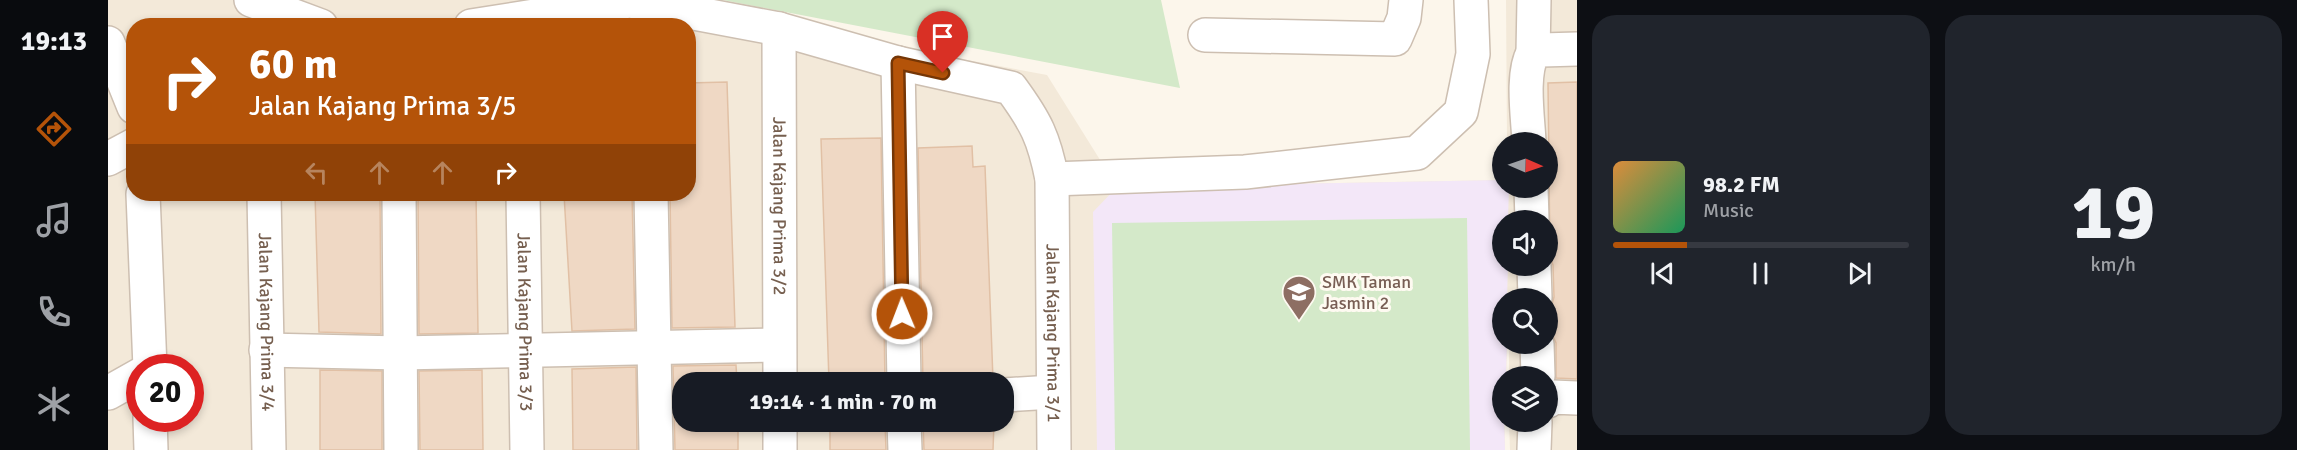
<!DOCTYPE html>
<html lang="en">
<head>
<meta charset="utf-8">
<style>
  body { margin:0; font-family:Signika,sans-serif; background:#20242c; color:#f1f3f6; height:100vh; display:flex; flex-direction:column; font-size:22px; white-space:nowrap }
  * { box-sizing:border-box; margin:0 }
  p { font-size:20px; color:#9ea1a6 }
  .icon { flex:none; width:33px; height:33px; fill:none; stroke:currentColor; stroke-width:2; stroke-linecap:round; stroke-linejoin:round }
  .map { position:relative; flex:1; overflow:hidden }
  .panel { display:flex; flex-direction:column; gap:15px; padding:15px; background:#0d0f14; width:720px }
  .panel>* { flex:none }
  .banner { position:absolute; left:18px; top:18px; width:570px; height:183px; border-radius:24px; box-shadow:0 3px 9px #0003; background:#b45309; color:#fff; overflow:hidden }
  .needle { width:39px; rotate:92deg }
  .tools { position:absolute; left:1384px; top:132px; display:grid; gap:12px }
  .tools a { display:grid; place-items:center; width:66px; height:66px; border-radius:50%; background:#171b24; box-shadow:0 3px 9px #0003; font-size:30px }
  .speed { position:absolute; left:18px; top:354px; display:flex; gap:12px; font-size:30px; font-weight:700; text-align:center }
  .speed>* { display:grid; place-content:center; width:78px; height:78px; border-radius:50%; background:#171b24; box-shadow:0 3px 9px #0003; line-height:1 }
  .speed .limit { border:9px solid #d22; background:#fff; color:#111 }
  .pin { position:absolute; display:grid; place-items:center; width:51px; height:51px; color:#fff; margin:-62px -26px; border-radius:50% 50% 50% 0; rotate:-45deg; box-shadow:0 0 6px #0007 }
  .pin .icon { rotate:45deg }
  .me { position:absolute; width:66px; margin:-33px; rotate:359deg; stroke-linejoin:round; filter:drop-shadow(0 0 4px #0008) }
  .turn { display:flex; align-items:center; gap:21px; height:126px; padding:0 24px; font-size:27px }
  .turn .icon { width:78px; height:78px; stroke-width:2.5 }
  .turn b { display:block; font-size:42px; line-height:51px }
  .lanes { display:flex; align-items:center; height:57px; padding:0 24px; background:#0003; justify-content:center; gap:30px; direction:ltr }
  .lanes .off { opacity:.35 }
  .panel .widget { flex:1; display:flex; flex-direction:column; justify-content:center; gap:9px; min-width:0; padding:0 21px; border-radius:24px; background:#20242c }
  .panel .dial { align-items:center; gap:0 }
  .dial b { font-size:78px; line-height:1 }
  .song { display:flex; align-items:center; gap:18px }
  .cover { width:72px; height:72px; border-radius:9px; background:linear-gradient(135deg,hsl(30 70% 55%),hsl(150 70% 35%)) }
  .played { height:6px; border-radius:3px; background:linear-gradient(90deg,#b45309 25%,#363941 25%) }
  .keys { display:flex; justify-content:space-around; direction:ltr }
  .panel .tiles { flex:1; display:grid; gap:15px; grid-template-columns:repeat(2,1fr) }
  .trip { position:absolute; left:564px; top:372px; width:342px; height:60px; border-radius:24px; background:#171b24; box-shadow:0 3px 9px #0003; font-weight:700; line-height:60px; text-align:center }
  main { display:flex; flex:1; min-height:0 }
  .tab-bar { display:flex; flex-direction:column; width:108px; justify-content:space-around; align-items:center; background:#090b0e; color:#9ea1a6 }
  .tab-bar .icon { width:42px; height:42px }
  .tab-bar .active { color:#b45309 }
  .tab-bar b { font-size:27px; color:#f1f3f6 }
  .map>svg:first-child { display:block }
  .residential { fill:#f3e9d9; fill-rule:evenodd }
  .education { fill:#f3e7f8 }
  .green { fill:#d4e9c9 }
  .building { fill:#efd8c4; stroke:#e1c0a5; stroke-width:1.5 }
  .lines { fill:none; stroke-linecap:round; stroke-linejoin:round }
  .minor-casing { stroke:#cdbfb1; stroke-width:36 }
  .minor { stroke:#fff; stroke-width:33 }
  .route-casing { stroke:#753606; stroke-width:15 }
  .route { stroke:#b45309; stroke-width:10 }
  .labels { text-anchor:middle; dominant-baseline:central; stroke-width:6; stroke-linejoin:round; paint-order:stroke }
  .street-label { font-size:18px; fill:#765f4f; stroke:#fefaf1 }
  .education-label { font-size:18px; fill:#785e54; stroke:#fefaf1; text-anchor:start }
</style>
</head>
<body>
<main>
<nav class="tab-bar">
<b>19:13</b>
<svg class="icon active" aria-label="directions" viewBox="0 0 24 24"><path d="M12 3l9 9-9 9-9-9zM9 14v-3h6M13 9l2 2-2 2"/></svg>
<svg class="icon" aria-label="music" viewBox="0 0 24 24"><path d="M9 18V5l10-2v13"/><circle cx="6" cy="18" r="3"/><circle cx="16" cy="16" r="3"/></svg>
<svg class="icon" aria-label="phone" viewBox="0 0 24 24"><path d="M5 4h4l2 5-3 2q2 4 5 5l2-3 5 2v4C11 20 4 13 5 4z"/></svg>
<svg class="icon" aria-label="climate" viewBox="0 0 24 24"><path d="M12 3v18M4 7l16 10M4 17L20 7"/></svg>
</nav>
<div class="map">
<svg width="1469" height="450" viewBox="0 0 1469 450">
  <rect width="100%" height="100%" fill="#fcf6eb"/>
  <!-- residential -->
  <path class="residential" d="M0,0H540L939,75L1009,187L1395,180V188H1440V142H1399L1398,0H1469V450H1402L1401,422H1440V376H1401V344H1440V298H1400V289L1399,298H1395V344H1399L1398,376H1395L1397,450H0ZM26,26H580V194H26ZM1395,220H1440V266H1395ZM32,368H82V418H32ZM574,382H896V422H574Z"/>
  <!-- education -->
  <path class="education" d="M1395,180V188H1401L1400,220H1395V266H1400L1399,298H1395V344H1399L1398,376H1395L1397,450H989L985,212L1009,187Z"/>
  <!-- green -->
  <g class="green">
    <path d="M615,0H1053L1072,88Z"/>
    <path d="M1359,218L1362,450H1007L1004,223Z"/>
  </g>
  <!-- building -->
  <g class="building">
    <path d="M619,82L627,327L564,328L562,194H580V83Z"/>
    <path d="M1469,82V379L1448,378V343L1443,332V308L1446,297L1445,265L1442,257L1440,83Z"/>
    <path d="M773,138L777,382H721L713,139Z"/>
    <path d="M864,146L865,167L877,166L885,380L883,382H815L810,148Z"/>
    <path d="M207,194H272L273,334L211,332Z"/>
    <path d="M310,194H368L370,333L311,334Z"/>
    <path d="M456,194H524L527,329L464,331Z"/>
    <path d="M628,365L629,382H574V422H630V450H567L565,366Z"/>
    <path d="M528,367L529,450H465L464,369Z"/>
    <path d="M212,370L274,371V450H212Z"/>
    <path d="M374,370L375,450H312L311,371Z"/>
    <path d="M722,422H777L778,450H722Z"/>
    <path d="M815,422H886L885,450H816Z"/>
  </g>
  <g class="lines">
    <!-- minor casing -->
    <g class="minor-casing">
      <g id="minor">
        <path d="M143,0L213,26"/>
        <path id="s1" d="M363,26L522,1L671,29L790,63L903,88C928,122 936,138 944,179L946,450"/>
        <path id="s2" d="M671,29L672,382"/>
        <path d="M1097,35L1287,39L1296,18L1298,0"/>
        <path d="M0,43L26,107"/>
        <path d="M1425,53L1426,0"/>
        <path d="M790,63L796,382"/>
        <path d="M1421,142C1420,118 1413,74 1425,53L1434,50L1469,49"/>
        <path d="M0,159L26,145"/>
        <path d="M944,179L1137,172L1309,153L1353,112L1365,54L1363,0"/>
        <path d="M1423,188L1424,220"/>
        <path d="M35,194L42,368"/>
        <path id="s3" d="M156,194L161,450"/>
        <path d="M291,194L293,450"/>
        <path id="s4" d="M415,194L419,450"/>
        <path d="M543,194L548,450"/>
        <path d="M1426,266L1427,298"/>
        <path d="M1429,344L1430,376"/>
        <path d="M158,350L292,353L671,345"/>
        <path d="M0,393L32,375"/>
        <path d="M896,395L945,392"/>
        <path d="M1440,401L1445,397L1469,398"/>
        <path d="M42,418L43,450"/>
        <path d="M672,422V450"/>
        <path d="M796,422L797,450"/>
        <path d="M1426,450L1427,422"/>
      </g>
    </g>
    <!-- minor -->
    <use href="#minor" class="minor"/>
  </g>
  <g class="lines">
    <!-- route casing -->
    <g class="route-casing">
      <path id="route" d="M794,314L790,63L835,73"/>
    </g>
    <!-- route -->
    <use href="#route" class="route"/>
  </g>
  <!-- icons -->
  <defs>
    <g id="school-pin" transform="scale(1.725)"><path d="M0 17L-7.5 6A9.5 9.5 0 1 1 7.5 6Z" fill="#8d6e63" stroke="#fefaf1"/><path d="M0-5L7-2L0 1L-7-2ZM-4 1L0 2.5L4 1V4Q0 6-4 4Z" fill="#fff"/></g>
  </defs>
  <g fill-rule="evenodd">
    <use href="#school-pin" x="1191" y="292"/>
  </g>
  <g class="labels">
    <!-- street labels -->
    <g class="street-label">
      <text stroke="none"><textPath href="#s2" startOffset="177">Jalan Kajang Prima 3/2</textPath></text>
      <text stroke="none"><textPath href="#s3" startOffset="128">Jalan Kajang Prima 3/4</textPath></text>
      <text stroke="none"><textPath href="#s4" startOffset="128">Jalan Kajang Prima 3/3</textPath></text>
      <text stroke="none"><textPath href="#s1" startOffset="807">Jalan Kajang Prima 3/1</textPath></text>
    </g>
    <!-- education labels -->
    <g class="education-label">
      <text x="1214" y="282">SMK Taman<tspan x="1214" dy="21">Jasmin 2</tspan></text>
    </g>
  </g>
</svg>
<div class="tools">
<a><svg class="needle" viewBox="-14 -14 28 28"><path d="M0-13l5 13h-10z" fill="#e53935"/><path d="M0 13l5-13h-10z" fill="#9ea1a6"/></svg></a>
<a><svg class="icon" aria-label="sound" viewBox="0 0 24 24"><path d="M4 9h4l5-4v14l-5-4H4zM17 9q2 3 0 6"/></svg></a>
<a><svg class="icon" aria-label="search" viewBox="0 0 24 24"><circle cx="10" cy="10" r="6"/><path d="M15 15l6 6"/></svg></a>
<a><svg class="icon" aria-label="layers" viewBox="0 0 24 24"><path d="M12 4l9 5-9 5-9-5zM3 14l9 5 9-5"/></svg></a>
</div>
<div class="speed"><div class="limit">20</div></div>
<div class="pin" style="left:835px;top:73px;background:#d93025"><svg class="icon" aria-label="arrive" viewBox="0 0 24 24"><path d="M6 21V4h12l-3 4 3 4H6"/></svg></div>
<svg class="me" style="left:794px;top:314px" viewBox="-20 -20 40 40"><circle r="17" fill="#b45309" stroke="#fff" stroke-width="3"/><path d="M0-11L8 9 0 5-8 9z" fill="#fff"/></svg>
<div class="trip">19:14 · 1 min · 70 m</div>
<div class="banner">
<div class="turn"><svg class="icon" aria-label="right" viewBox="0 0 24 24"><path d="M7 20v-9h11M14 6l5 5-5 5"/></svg><div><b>60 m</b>Jalan Kajang Prima 3/5</div></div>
<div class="lanes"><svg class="icon off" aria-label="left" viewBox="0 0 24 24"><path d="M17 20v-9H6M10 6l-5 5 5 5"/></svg><svg class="icon off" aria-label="ahead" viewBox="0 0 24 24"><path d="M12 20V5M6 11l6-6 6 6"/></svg><svg class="icon off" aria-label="ahead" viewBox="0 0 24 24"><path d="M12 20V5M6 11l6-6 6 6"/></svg><svg class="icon" aria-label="right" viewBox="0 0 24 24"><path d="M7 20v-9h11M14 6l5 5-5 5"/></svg></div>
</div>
</div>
<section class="panel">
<div class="tiles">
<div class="widget">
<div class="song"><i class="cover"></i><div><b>98.2 FM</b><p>Music</p></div></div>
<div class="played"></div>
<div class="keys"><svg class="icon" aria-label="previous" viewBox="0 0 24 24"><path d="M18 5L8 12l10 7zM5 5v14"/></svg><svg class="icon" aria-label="pause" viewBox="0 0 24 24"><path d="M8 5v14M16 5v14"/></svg><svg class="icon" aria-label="next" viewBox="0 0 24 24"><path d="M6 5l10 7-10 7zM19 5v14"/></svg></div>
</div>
<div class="widget dial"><b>19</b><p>km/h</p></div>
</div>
</section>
</main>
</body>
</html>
